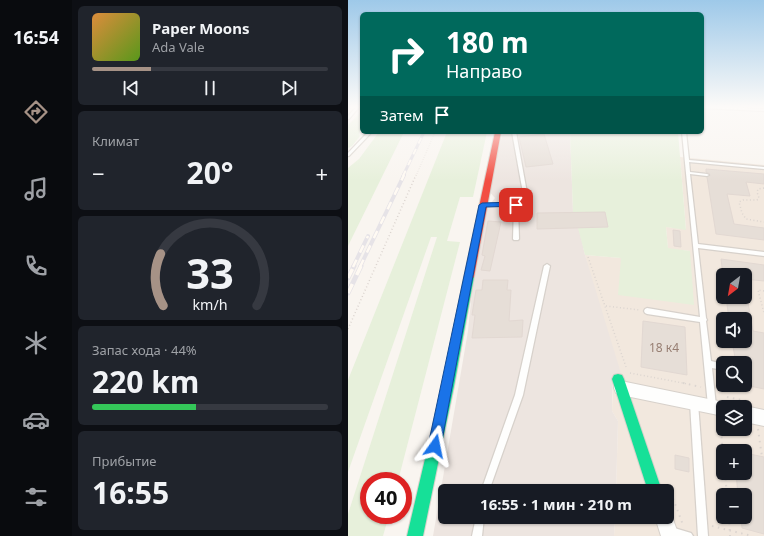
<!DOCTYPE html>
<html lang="ru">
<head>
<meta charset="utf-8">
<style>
  body { margin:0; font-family:"Noto Sans",sans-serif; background:#20242c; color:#f1f3f6; height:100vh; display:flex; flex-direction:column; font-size:15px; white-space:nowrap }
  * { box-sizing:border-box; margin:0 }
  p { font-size:13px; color:#9ea1a6 }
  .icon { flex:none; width:22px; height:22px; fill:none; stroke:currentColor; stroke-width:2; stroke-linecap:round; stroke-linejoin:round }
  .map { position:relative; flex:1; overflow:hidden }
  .panel { display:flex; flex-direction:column; gap:6px; padding:6px; background:#0d0f14; width:276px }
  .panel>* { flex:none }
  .guide { position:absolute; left:12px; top:12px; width:344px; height:122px; border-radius:6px; box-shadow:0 1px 3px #0004; background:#00695c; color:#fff; overflow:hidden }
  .needle { width:26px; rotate:211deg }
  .tools { position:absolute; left:368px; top:268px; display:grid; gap:8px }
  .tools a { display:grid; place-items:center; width:36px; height:36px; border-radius:6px; background:#171b24; box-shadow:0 1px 3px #0004; font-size:20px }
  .speed { position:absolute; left:12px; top:472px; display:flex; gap:8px; font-size:20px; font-weight:700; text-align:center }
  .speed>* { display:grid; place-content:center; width:52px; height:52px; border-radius:50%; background:#171b24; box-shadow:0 1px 3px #0004; line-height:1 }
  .speed .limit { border:6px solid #d22; background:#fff; color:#111 }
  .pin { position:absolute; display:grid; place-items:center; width:34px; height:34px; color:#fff; margin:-17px; border-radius:8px; box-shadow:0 2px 6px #0006 }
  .me { position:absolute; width:44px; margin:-22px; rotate:12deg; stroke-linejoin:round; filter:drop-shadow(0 0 3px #0008) }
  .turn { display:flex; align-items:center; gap:14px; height:84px; padding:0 20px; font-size:18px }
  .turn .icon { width:52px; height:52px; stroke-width:2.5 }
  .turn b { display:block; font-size:28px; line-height:34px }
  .then { display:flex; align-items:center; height:38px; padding:0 20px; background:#0003; gap:8px; font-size:15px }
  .big { font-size:30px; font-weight:700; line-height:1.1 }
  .panel .card { flex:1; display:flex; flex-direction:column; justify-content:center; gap:6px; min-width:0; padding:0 14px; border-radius:6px; background:#20242c }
  .panel .dial { align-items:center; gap:0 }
  .dial svg { height:104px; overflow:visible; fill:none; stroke:#363941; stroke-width:7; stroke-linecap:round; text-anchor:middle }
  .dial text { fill:#f1f3f6; stroke:none }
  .song { display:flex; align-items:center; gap:12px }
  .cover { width:48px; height:48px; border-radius:6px; background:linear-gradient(135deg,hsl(30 70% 55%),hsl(90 70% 35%)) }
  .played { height:4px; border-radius:2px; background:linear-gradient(90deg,#a69286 25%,#363941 25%) }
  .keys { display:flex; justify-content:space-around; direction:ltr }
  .heat { display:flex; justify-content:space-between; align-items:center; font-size:22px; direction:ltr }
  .charge { height:6px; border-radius:3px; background:linear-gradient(90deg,#34c759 44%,#363941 0) }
  .trip { position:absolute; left:90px; top:484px; width:236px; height:40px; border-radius:6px; background:#171b24; box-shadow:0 1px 3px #0004; font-weight:700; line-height:40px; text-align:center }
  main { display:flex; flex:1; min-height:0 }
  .tabs { display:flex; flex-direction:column; width:72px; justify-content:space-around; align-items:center; background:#090b0e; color:#9ea1a6 }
  .tabs .icon { width:28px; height:28px }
  .tabs .current { color:#a69286 }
  .tabs b { font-size:18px; color:#f1f3f6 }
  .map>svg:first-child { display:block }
  .residential { fill:#f2e8de; fill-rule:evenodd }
  .industrial { fill:#ede5e0 }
  .green { fill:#e7f0db }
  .building { fill:#e6ded7; stroke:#e2d8d2 }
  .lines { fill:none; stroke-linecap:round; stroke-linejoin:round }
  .lane-casing { stroke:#d7d1cb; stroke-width:2.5 }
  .street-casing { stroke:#d7d1cb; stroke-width:2 }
  .fast-casing { stroke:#d9d2cb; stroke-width:2 }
  .jam-casing { stroke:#d9d2cb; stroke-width:2 }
  .path-far2 { stroke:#dcd5d0; stroke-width:1; stroke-dasharray:0.5 2; stroke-linecap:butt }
  .path-far1 { stroke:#dcd5d0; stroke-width:1.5; stroke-dasharray:1 2.5; stroke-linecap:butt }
  .path { stroke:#dcd5d0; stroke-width:2; stroke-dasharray:1.5 4.5; stroke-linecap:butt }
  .lane { fill:#fefefd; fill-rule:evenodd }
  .street { fill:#fefefd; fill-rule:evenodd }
  .fast { fill:#16e098; fill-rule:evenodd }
  .jam { fill:#f24e42; fill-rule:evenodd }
  .rail-far2-casing { stroke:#e6e3e7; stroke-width:3 }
  .rail-far1-casing { stroke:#e6e3e7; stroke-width:4 }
  .rail-casing { stroke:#e6e3e7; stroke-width:5 }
  .rail-far2 { stroke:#fffaf3; stroke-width:2; stroke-dasharray:6; stroke-linecap:butt }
  .rail-far1 { stroke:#fffaf3; stroke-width:2.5; stroke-dasharray:8; stroke-linecap:butt }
  .rail { stroke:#fffaf3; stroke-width:3.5; stroke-dasharray:10; stroke-linecap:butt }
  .route { fill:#1a73e8; stroke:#114b97 }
  .labels { text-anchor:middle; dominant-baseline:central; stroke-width:3; stroke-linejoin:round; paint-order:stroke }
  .number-label { font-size:12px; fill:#977e72 }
</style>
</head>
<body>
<main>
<nav class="tabs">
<b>16:54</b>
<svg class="icon current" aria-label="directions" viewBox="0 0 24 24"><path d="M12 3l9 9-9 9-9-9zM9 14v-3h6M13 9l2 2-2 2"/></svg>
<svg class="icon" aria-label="music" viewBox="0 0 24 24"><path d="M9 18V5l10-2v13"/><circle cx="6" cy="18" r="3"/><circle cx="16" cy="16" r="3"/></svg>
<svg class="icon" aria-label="phone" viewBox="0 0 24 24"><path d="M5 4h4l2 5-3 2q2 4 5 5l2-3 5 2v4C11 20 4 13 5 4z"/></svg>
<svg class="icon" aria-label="climate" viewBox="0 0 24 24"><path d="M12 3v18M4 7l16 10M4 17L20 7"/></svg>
<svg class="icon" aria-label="car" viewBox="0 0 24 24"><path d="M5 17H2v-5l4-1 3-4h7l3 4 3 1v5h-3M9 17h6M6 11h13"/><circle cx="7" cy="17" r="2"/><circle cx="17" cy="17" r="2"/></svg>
<svg class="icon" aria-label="filters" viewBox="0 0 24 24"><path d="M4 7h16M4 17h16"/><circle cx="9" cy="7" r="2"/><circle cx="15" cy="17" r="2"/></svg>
</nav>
<section class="panel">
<div class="card">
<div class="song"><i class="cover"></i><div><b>Paper Moons</b><p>Ada Vale</p></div></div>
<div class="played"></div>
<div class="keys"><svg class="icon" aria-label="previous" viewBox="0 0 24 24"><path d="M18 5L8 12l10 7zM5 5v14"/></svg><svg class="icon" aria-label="pause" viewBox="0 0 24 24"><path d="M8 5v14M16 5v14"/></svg><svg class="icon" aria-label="next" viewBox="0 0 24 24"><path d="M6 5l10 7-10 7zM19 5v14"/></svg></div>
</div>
<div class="card"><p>Климат</p>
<div class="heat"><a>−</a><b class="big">20°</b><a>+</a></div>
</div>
<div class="card dial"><svg viewBox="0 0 100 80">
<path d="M14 69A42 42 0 1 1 86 69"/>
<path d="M14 69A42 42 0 0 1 12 29" stroke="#a69286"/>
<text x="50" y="56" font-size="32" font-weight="700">33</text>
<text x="50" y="72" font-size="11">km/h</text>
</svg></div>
<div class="card"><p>Запас хода · 44%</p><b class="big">220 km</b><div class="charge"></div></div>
<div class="card"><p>Прибытие</p><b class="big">16:55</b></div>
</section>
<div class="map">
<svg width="416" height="536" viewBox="0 0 416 536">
  <rect width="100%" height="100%" fill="#f9f5f0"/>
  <!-- residential -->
  <path class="residential" d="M332,157L416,165V536H266L267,517H319V491H268L270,421L264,411L265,379L237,255L273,258L342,251L320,249L318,227L338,229ZM375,275H397V297H375ZM375,319H397V341H375ZM375,363H397V385H375ZM375,407H397V429H375ZM375,451H397V473H375ZM375,495H397V517H375Z"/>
  <!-- industrial -->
  <path class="industrial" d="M155,132H222L225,212H257L260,227L231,228L237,255L275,380L265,379L264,397V411L270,421L268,491H97V517H267L266,536H85L120,331L128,252L138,209L147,198L140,190Z"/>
  <!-- green -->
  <g class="green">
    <path d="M14,111V129L12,130L11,134L12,136L4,146L0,148V125Z"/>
    <path d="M31,132H56L0,246V168L11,159Z"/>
    <path d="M99,132H139L125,197H112L99,241L112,242L50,481H21V515H41L35,536H0V514L89,237H83L0,472V380Z"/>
    <path d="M222,132H330L338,230L318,227L320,248L342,251L346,305L270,295L273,258L237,255L230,228L260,227L257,212H225Z"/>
  </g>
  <!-- building -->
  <g class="building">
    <path d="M196,134L205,164L178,167L171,137Z"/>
    <path d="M358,169L416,174V184L398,182L402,196L379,194L386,224L416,228V240L368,234L359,177L362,174L358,172Z"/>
    <path d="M257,212L260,227L189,229V213Z"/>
    <path d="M140,221L153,222L142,271L133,270L137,256L134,255Z"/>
    <path d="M325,230L332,231L333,247L326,246Z"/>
    <path d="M373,259L416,265V281L397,279V275H375Z"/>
    <path d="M135,280H160L159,290H163L161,321L175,320L174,337L124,338L127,315H124L128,290H134Z"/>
    <path d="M378,297H399L405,331L416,333V389L397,385V363H388L384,341H397V319H381Z"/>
    <path d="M295,321L337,327L339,375L293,367Z"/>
    <path d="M397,453L416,457V534L394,528L393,517H397V495H390L388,473H397Z"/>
    <path d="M327,455L341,458V472L327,469Z"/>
  </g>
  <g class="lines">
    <!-- lane casing -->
    <g class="lane-casing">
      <g id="lane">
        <path d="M9,106H12L1,119H0V116Z"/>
        <path d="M354,106L416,109V111L354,108Z"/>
        <path d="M20,132H24L1,156H0V153Z"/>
        <path d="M164,132H168L179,193L177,194L175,193Z"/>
        <path d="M334,132H338L341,160L416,167V169L341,162L342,172L359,174L361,175L359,176L342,174L350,244L416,252V256L350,248L358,318L359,320L358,321L363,361L375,364V370L364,368L368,406L367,409L364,410L361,409L360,406L352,322L299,314L297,313L296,311L297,309L299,308L352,317Z"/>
        <path d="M133,204H170L171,239L170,240H166L165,239L166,206H133Z"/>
        <path d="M199,264L202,266L175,395L141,491H133L167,395L196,266Z"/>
        <path d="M346,399L349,400L350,403L360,536H350L342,403L343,400Z"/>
        <path d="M128,517H136L134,536H124Z"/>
        <path d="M323,527L343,533L345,536H322L320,535L318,532L320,529Z"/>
      </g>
    </g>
    <!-- street casing -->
    <g class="street-casing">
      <g id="street">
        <path d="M273,381L375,402L380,404L382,407H375V416L273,395L268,393L266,388L268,383Z"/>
        <path d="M397,406L416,410V426L397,422V407H396Z"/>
        <path d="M319,509L322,511L331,536H313L307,517H319Z"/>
      </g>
    </g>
    <!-- fast casing -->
    <g class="fast-casing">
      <g id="fast">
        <path d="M121,274L124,275L126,277L106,386L75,536H59L94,386L116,277L118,275Z"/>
        <path d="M270,374L274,375L276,379L314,491H300L264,379L266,375Z"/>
      </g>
    </g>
    <!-- jam casing -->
    <g class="jam-casing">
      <path id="jam" d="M147,132H153L126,277L124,279H118L116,277Z"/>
    </g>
    <!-- path-far2 -->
    <path class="path-far2" d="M68,176L87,132"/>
    <!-- path-far1 -->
    <g class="path-far1">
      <path d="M416,188L410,189L409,192L411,198L409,200H395L391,202L394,213L398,219L416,222"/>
      <path d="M240,257L278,367"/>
      <path d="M416,291L410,290L416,313"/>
      <path d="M258,306L292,310"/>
      <path d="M0,329L68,175"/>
      <path d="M282,373L340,384"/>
    </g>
    <!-- path -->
    <g class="path">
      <path d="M335,383L353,387"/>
      <path d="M379,397L398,401"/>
      <path d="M372,419L375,455"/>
      <path d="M410,429L414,457"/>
      <path d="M377,473L379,495"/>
      <path d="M323,493L335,525"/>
      <path d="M381,517L382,536"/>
      <path d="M364,526L404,536"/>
    </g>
    <!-- lane -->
    <use href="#lane" class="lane"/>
    <!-- street -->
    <use href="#street" class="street"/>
    <!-- fast -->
    <use href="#fast" class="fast"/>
    <!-- jam -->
    <use href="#jam" class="jam"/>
    <!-- rail-far2 casing -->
    <g class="rail-far2-casing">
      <path id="rail-far2" d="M55,176L76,132"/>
    </g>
    <!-- rail-far1 casing -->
    <g class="rail-far1-casing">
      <g id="rail-far1">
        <path d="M5,267L20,236"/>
        <path d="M12,267L56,175"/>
      </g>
    </g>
    <!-- rail casing -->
    <g class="rail-casing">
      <g id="rail">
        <path d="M0,278L6,266"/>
        <path d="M0,293L13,266"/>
      </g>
    </g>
    <!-- rail-far2 -->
    <use href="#rail-far2" class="rail-far2"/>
    <!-- rail-far1 -->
    <use href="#rail-far1" class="rail-far1"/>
    <!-- rail -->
    <use href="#rail" class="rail"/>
  </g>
  <!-- sky -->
  <linearGradient id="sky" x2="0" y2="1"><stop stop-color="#9ec9e9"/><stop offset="0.59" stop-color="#fcfaf8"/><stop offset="1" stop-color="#fcfaf8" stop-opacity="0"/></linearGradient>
  <rect width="416" height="181" fill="url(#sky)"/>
  <!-- route -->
  <path class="route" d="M168,202L171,203V206L138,207L93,446L92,451L87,453L82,451L80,446L131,205L134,203Z"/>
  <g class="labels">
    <!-- number labels -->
    <g class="number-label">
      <text x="316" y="347">18 к4</text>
    </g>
  </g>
</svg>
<div class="tools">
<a><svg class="needle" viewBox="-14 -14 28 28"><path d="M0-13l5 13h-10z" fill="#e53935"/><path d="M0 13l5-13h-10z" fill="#9ea1a6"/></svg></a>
<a><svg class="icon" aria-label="sound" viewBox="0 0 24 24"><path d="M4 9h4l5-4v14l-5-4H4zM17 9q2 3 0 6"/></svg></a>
<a><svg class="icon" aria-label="search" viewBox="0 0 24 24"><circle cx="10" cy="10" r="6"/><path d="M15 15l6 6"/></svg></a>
<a><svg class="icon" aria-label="layers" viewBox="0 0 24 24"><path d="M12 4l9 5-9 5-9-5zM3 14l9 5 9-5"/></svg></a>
<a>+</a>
<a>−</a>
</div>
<div class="speed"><div class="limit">40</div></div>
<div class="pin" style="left:168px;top:205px;background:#d93025"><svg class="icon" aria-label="arrive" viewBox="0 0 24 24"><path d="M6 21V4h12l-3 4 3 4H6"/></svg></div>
<svg class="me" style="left:87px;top:446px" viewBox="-20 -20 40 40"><path d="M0-17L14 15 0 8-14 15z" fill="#1a73e8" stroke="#fff" stroke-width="4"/></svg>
<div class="trip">16:55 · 1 мин · 210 m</div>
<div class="guide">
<div class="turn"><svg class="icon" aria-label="right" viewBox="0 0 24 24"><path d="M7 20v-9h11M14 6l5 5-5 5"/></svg><div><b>180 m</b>Направо</div></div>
<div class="then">Затем<svg class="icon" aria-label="arrive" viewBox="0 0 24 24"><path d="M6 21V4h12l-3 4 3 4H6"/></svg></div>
</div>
</div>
</main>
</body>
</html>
